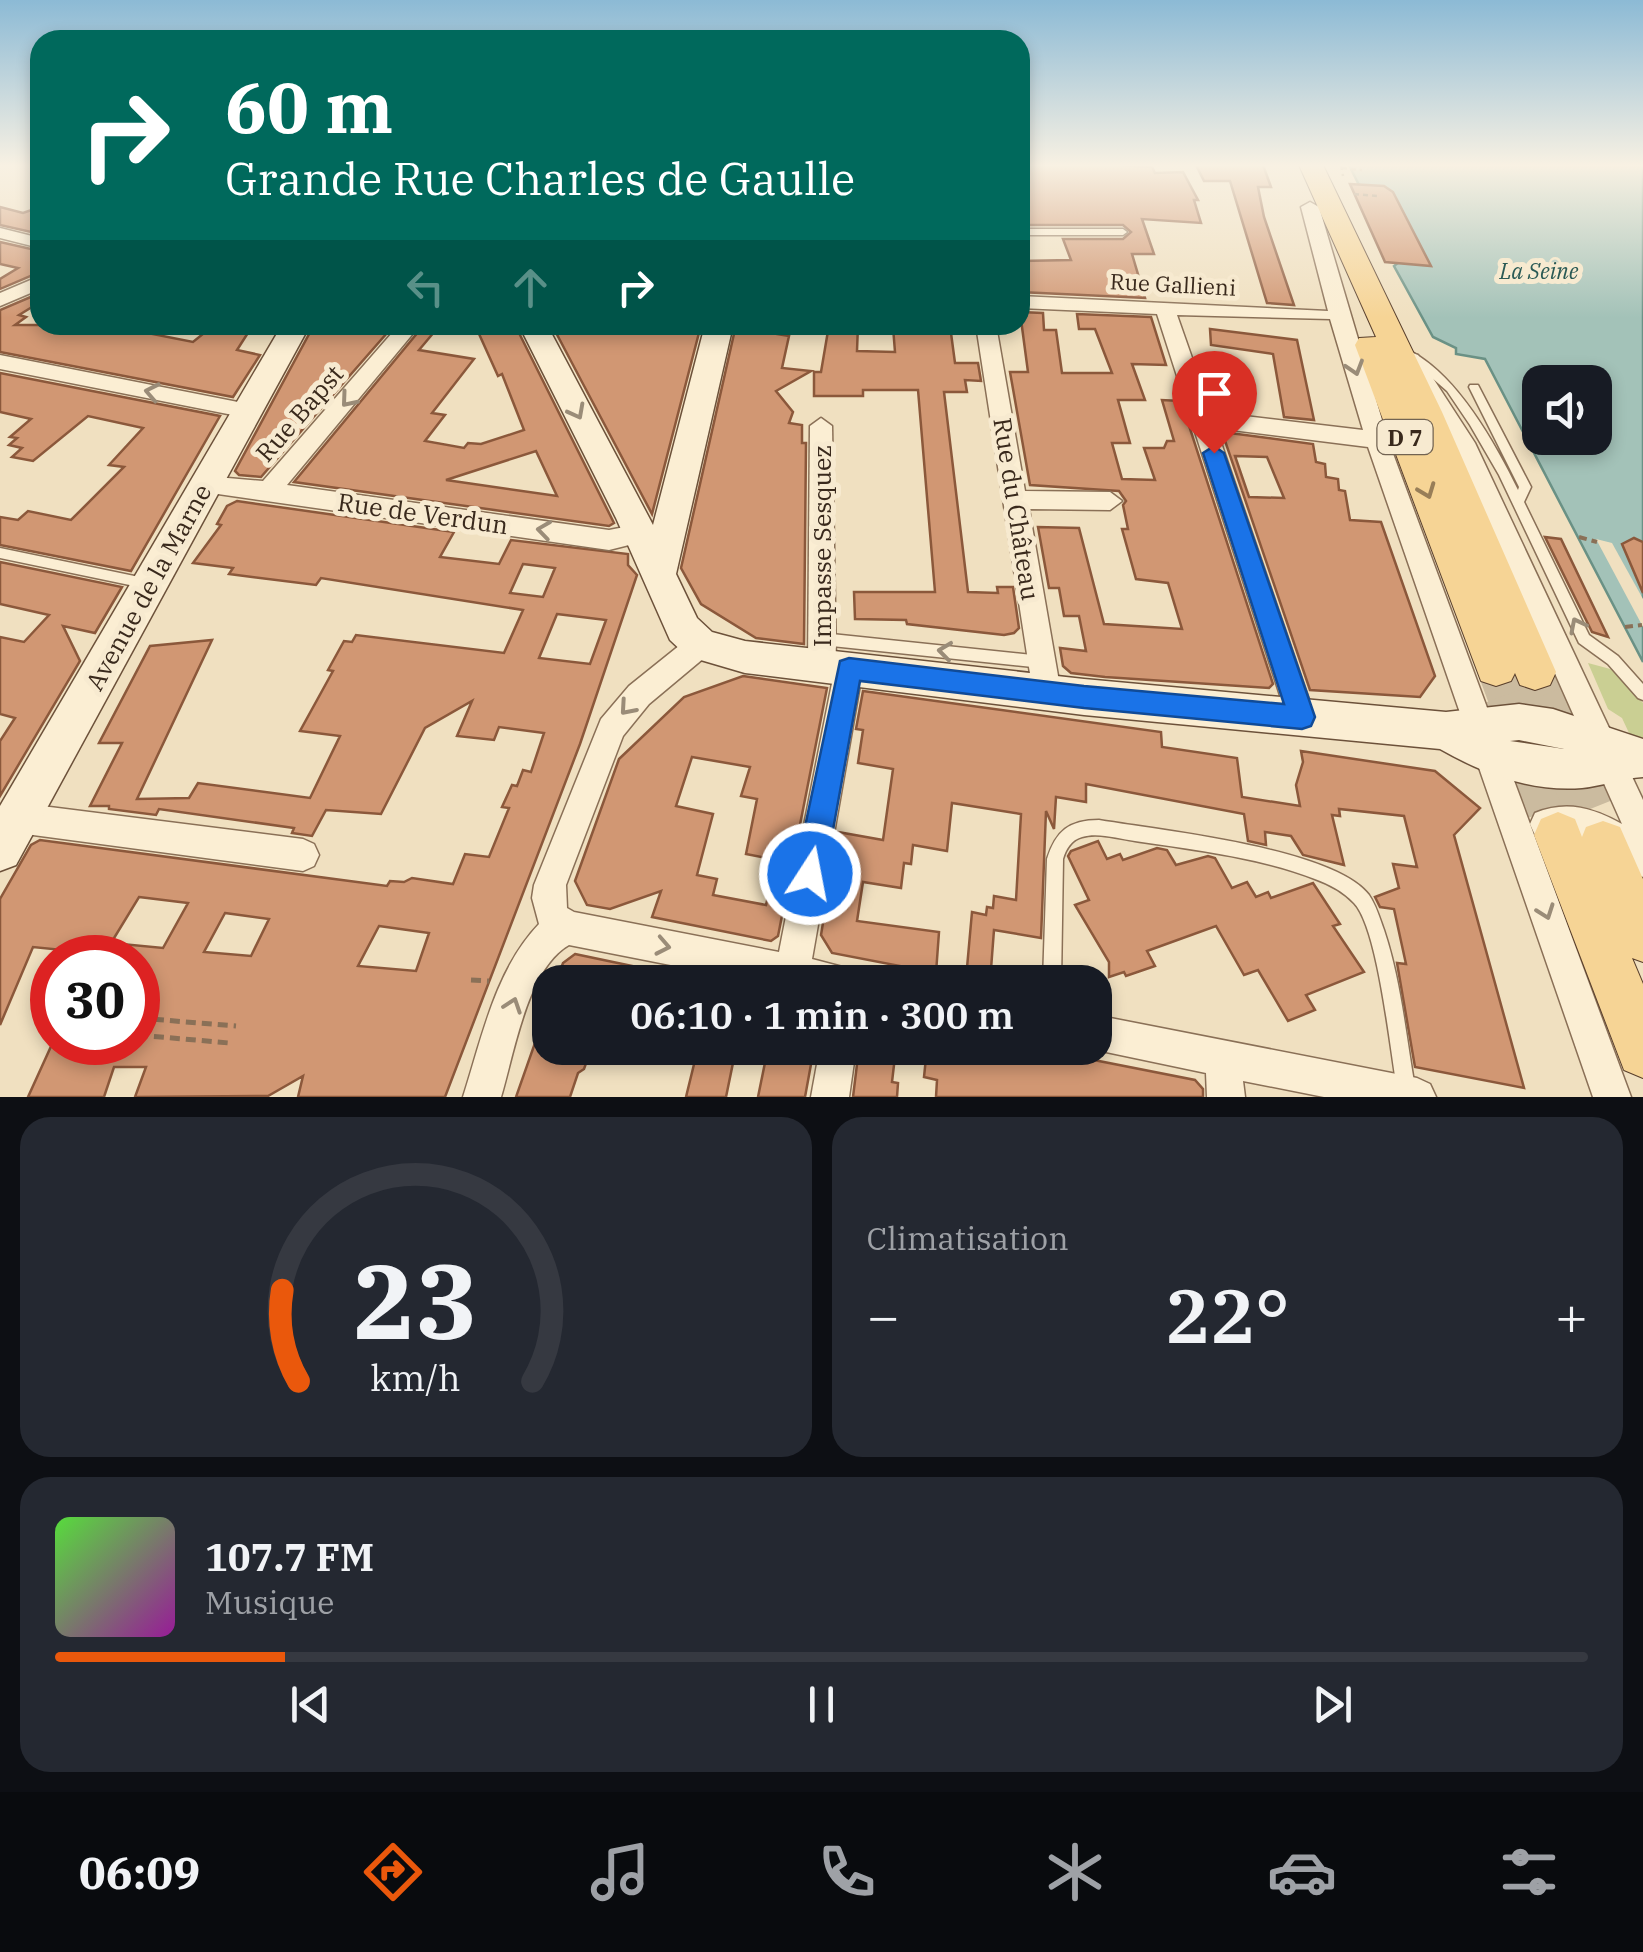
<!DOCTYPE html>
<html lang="fr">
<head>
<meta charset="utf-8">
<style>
  body { margin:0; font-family:"IBM Plex Serif",serif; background:#242831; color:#f1f3f6; height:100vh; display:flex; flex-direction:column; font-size:38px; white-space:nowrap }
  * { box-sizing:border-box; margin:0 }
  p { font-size:32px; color:#9ea1a6 }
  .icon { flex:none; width:55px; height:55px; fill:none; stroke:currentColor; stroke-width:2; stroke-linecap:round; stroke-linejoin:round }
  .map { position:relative; height:1097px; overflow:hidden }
  .panel { display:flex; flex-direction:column; gap:20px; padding:20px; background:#0d0f14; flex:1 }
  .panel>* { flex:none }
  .top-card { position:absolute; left:30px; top:30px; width:1000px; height:305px; border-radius:30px; box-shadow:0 5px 15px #0003; background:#00695c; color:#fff; overflow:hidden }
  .tools { position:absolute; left:1522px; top:365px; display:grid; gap:20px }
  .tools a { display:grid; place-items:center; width:90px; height:90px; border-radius:20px; background:#171b24; box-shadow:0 5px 15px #0003; font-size:50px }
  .speed { position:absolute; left:30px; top:935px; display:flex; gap:20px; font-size:50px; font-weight:700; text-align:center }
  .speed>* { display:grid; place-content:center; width:130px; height:130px; border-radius:50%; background:#171b24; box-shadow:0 5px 15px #0003; line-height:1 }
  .speed .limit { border:15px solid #d22; background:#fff; color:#111 }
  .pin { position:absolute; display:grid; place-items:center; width:85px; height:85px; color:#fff; margin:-102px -42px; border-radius:50% 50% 50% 0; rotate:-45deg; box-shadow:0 0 10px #0007 }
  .pin .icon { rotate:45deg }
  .me { position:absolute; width:110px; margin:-55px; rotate:11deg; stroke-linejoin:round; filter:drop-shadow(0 0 8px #0008) }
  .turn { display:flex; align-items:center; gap:35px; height:210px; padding:0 30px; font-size:45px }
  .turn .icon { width:130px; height:130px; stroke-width:2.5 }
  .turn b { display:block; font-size:70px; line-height:85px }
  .lanes { display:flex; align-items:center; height:95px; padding:0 30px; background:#0003; justify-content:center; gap:50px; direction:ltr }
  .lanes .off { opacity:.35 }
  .big { font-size:75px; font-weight:600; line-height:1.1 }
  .panel .card { flex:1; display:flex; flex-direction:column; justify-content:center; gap:15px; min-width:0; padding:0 35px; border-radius:30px; background:#242831 }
  .panel .dial { align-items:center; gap:0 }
  .dial svg { height:260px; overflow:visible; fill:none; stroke:#363941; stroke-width:7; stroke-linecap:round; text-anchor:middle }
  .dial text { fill:#f1f3f6; stroke:none }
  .song { display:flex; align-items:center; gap:30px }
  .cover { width:120px; height:120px; border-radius:15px; background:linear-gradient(135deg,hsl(110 70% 55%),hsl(300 70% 35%)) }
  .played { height:10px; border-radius:5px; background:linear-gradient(90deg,#ea580c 15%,#363941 15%) }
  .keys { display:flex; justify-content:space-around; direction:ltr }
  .heat { display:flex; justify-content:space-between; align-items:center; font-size:55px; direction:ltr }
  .panel .tiles { flex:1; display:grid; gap:20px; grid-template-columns:1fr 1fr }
  .card:last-child { grid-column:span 2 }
  .trip { position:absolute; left:532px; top:965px; width:580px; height:100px; border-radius:30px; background:#171b24; box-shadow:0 5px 15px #0003; font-weight:600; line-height:100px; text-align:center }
  .tabs { display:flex; height:160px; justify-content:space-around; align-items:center; background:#090b0e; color:#9ea1a6 }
  .tabs .icon { width:70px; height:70px }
  .tabs .on { color:#ea580c }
  .tabs b { font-size:45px; color:#f1f3f6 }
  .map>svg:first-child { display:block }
  .green { fill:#cacf93 }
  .water { fill:#a3c2b8; stroke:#6a9185; stroke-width:2.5; fill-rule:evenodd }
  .pier { fill:#f0e0c0 }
  .building { fill:#d19773; stroke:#8b583b; stroke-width:2.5; fill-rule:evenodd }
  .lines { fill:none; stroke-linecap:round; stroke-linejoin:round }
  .primary-tunnel-far1 { stroke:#cbbb9f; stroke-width:38; stroke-dasharray:38 19; stroke-linecap:butt }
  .primary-tunnel { stroke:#cbbb9f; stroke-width:49; stroke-dasharray:49 25; stroke-linecap:butt }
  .service-casing { stroke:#8a7057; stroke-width:3 }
  .minor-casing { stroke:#8a7057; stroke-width:3 }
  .secondary-casing { stroke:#6c513a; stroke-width:3 }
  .primary-casing { stroke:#583e2b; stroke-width:2 }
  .path-far2 { stroke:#8a7057; stroke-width:2.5; stroke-dasharray:5 4; stroke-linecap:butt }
  .path-far1 { stroke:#8a7057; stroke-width:4; stroke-dasharray:8 5; stroke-linecap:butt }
  .path { stroke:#8a7057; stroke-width:5; stroke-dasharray:10 6; stroke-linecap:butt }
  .service { fill:#fbeed3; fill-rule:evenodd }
  .minor { fill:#fbeed3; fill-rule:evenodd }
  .secondary { fill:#fbeed3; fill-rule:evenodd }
  .primary { fill:#f6d495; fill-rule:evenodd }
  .oneway { stroke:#9a8c78 }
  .oneway2 { stroke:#987e58 }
  .route { fill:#1a73e8; stroke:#114b97; stroke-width:2.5 }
  .labels { text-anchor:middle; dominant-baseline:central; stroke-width:10; stroke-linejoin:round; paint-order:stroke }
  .far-water-label { font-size:22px; font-style:italic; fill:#2a5a55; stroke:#f7ead0 }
  .far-street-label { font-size:22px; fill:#39291c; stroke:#f7ead0 }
  .shield { fill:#f7ead0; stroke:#726352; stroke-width:2.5 }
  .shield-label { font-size:22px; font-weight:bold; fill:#39291c }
  .street-label { font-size:25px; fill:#39291c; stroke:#f7ead0 }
</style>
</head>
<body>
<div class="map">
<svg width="1643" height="1097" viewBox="0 0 1643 1097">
  <rect width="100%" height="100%" fill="#f0e0c0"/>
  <!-- green -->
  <path class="green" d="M1588,663L1614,670L1643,703V763L1622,718L1608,709Z"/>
  <!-- water -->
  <path class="water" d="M1349,165H1643V662L1485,359L1456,354V348L1433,337L1394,266L1398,263ZM1540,382H1595V438H1540Z"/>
  <!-- pier -->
  <path class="pier" d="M1596,539L1612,543L1643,599V627Z"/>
  <!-- building -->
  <g class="building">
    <path d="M1020,165H1120L1152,167L1155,173L1183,172L1198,200H1194L1201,223L1142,219L1154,254H1132L1145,298L1020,292V261L1071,260L1063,239H1123L1131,232L1123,225H1020Z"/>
    <path d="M1196,165H1263L1271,187H1258L1264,217L1294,305L1267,303L1230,181H1204Z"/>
    <path d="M1350,184L1384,186L1393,192L1431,266L1385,262Z"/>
    <path d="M0,207L23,213L40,207V234L0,225Z"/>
    <path d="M0,242L40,251V272L0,289V279L18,268L0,264Z"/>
    <path d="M40,293V302L19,315L26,317L15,325H107L193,342L214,325H253L237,350L260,355L233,397L0,352V310Z"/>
    <path d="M1020,312L1043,313L1044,330H1056L1062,373H1112L1095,329H1079L1077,314L1151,317L1166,365L1132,364L1145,400H1118L1130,443H1112L1122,479L1155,480L1144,448H1164L1167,441H1174L1162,400L1181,401L1273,684L1269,688L1105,677L1071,673L1063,666L1060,648L1086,651L1079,616H1064L1059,588H1049L1038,527L1079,528L1104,624L1182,629L1168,583L1136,579L1122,529H1128L1123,505L1126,501L1119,491L1030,485L1010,372H1028Z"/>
    <path d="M314,325H394L261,477L239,475L235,471Z"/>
    <path d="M424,325H440L419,350L474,359L432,413L445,415L425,441L464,448L468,443L481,444L524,430L502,374L498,376L475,325H515L614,523L609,526L294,482ZM536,451L557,496L446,480Z"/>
    <path d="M552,325H701L652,514L582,382Z"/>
    <path d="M736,325H760L759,331L789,336L782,368L811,371L776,391L793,412L789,423L802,425V443H806L804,644L756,638L701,604L681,568Z"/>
    <path d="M829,325H858L857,351L895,352L893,327L900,325H919L920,333H951L955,363H978L981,381L965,380L967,392H944L968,592L998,593L997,587H1013L1019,628L1014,633L1004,635L907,624L906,620L855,619L854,592H935L918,390H863V396H814V372H821Z"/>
    <path d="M1210,329L1297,340L1314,420L1284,417L1273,354L1211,345Z"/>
    <path d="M0,373L220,416L131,571L0,545V517L18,520L28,511L71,520L124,467L109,465L143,428L88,416L33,461L12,457L22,448L9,445L17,438L10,437L31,419L0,412Z"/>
    <path d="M1222,432L1313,444L1316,462L1325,464L1326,477L1338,479L1339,490L1345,491L1350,520L1381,522L1435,676L1420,697L1310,690ZM1235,456L1267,457L1284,498L1249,497Z"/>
    <path d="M237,501L454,532L440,557L499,564L511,540L628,554V565L637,575L580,744L445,1097H298L303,1076L268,1096L135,1097L146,1067H114L104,1097H28L53,1042H138V958H91L93,953L33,947L0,1025V899L31,845L40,840L387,886L390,881L404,882L412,878L453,884L465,854L489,857L509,808L502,807L512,785L517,786L523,770L531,772L544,733L499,727L494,740L457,736L472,701L425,728L381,814L326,810L312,836L292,833L294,828L159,809L156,815L109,809V806H90L122,743H99L150,646L212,640L137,799L189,798L198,783L310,798L340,736L300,731L333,671L328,670L344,641L352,642L356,635L504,653L523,610L321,578L316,585L229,574L233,568L193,563L221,525L217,524L227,506ZM523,564L555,568L543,597L510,593ZM557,614L606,620L590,664L539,658ZM139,897L188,903L163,948L111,943ZM225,913L269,919L251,956L204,952ZM379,926L429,933L416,971L358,966Z"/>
    <path d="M1545,537L1561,539L1608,637L1592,632Z"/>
    <path d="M1634,538L1643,542V593L1622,544Z"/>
    <path d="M0,562L122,587L95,633L63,626L80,661L0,796V741L15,718L0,714V637L24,642L49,615L0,604Z"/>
    <path d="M743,676L827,688L778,936L771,941L652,917L661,891L610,909L587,905L575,881L619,759L684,697ZM692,757L750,767L741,796L757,799L746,854L777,860L766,905L713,895L717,879L697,875L713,814L676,806Z"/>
    <path d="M863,691L1161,732L1162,747L1237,758L1242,797L1300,806L1296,785L1303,762L1301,751L1435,771L1480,808L1454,835L1524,1088L1415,1067L1397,963L1406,964L1394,909L1380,907L1375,897L1399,888L1393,864L1417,867L1404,816L1339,809L1340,816L1332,815L1344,865L1303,855L1291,836L1265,832L1266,845L1248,841L1244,814L1086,784V802L1056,797L1054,829L1046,811L1041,938L994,930L990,982H986L966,979L972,912L986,915L987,907L993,908L994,896L1016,900L1021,814L952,803L947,851L913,845L911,864L904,863L901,888L863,882L857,921L939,932L936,973L832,953L821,935L838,832L883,840L893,769L858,763L863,730L856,729Z"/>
    <path d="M1098,841L1107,859L1120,854L1123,860L1157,848L1167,850L1176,865L1208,856L1215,858L1232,888L1247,882L1256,897L1268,892L1271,898L1313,883L1340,924L1333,926L1364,972L1306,995L1315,1010L1288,1021L1258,970L1244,975L1216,926L1147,951L1155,966L1126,976L1124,972L1109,977V962L1075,905L1089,900L1068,856L1071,851Z"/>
    <path d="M575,954L675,975L674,982H556L563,963Z"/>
    <path d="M548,1006L550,1048H582L588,1058L584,1069L578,1073L570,1097H516Z"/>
    <path d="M698,1048H721L719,1056L734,1058L726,1097H686Z"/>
    <path d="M768,1048H814L805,1097H758Z"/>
    <path d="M859,1048H896L892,1082L898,1083L897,1097H853Z"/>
    <path d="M927,1048H1033L1195,1080L1203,1089V1097H936L937,1080L924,1077Z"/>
  </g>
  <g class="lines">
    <!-- primary-tunnel-far1 -->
    <g class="primary-tunnel-far1">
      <path d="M1496,668L1507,698"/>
      <path d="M1535,672L1545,698"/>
    </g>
    <!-- primary-tunnel -->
    <g class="primary-tunnel">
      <path d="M1506,695L1558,835"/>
      <path d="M1544,695L1603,844"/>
    </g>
    <!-- service casing -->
    <g class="service-casing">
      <g id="service">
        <path d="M1020,229H1123L1127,232L1123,235H1020Z"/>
        <path d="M1412,352C1458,377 1495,443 1518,490L1519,487L1469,387L1470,385H1478L1531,487L1524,502L1589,635L1618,656L1643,684V700L1638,698L1608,664L1579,643L1499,475L1470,425L1447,391L1408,357V353Z"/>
        <path d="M0,548L144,578L149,579L150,583L149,587L144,588L0,558Z"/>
        <path d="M822,633L1042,656L1047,658L1049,662L1047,666L1042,668L822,645L817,643L815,639L817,635Z"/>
        <path d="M1099,820C1158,830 1334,848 1369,895C1376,905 1380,919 1384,930C1401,981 1406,1036 1415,1088L1413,1095L1405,1097L1399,1095L1397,1088C1390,1049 1378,928 1354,903C1343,891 1329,884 1315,879C1258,857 1195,850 1135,841C1119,839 1098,832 1082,837C1071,840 1066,849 1063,859L1061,982H1043L1047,859C1056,831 1069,820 1099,820Z"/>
      </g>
    </g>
    <!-- minor casing -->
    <g class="minor-casing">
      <g id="minor">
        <path d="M1310,202L1319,207L1388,440L1631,1097H1593L1368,447L1216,428L1315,717L1311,726L1301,730L1291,726L1287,717L1157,314L1020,308V296L1328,311L1301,207ZM1177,315L1330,319L1363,430L1211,412Z"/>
        <path d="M0,228L40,238V248L0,238Z"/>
        <path d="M40,276V289L0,306V293Z"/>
        <path d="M399,325H420L287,485L609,530L640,524L649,526L652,533L649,540L609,550L197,491L193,485L197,479L205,476L263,481Z"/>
        <path d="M976,325H996L1025,491L1110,492L1122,501L1110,510L1029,509L1061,693L1057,702L1047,705L1037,702L1033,693Z"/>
        <path d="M1411,353L1418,355L1475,443L1643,800V877C1623,869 1610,849 1590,840C1571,832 1553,842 1535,835L1530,824L1535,813C1567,800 1593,808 1622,824L1453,444L1401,360Z"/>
        <path d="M0,355L248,404L259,411L248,418L0,369Z"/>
        <path d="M821,418L832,426L836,665L832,673L822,677L812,673L808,665L810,426Z"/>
        <path d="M700,634L710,637L714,645L710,653L649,704L623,736L566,885L567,908L574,912L779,952L835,668L839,660L849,656L859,660L863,668L812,959L854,970L859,982H757L569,945C527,969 514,1054 501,1097H463C482,1038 495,970 539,924L532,898L534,885L601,719L629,686L690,637Z"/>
        <path d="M18,803L303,839L314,844L319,855L314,866L303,871L18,833L7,829L2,818L7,807Z"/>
        <path d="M1095,1015L1417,1078L1430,1084L1436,1097H1324L1243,1081L1245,1097H1207L1206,1073L1087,1048H1095Z"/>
        <path d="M820,1048H856L849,1097H811Z"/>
      </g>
    </g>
    <!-- secondary casing -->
    <g class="secondary-casing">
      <g id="secondary">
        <path d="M282,325H310L16,865L0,871V806Z"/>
        <path d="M519,325H547L653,525L705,325H733L676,574L697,618L712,632L745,641L1084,679L1446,712L1519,704L1553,709L1643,739V777C1623,778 1602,786 1582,788C1531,792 1484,774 1440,749L1084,715L745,673L687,656L670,640L616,518ZM1519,740L1564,749L1510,741Z"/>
      </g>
    </g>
    <!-- primary casing -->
    <g class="primary-casing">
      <g id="primary">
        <path d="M1299,165H1323L1442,412L1556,672L1550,685L1535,690L1520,685L1515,673L1511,681L1496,686L1481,681L1355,345L1359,338L1376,337Z"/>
        <path d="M1558,812L1575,819L1582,837L1586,827L1603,821L1620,827L1643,879V962L1632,958L1643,984V1078L1624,1070L1534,835L1541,819Z"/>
      </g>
    </g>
    <!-- path-far2 -->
    <g class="path-far2">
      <path d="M1341,165L1343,176"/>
      <path d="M1342,168L1362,170"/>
      <path d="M1354,194L1378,196"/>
    </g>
    <!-- path-far1 -->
    <g class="path-far1">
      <path d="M1579,537L1597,542"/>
      <path d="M1625,627L1642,625"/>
    </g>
    <!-- path -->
    <g class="path">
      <path d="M471,980L489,981"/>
      <path d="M138,1018L236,1026"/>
      <path d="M138,1035L229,1043"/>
    </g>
    <!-- service -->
    <use href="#service" class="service"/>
    <!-- minor -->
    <use href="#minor" class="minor"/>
    <!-- secondary -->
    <use href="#secondary" class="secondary"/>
    <!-- primary -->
    <use href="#primary" class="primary"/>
  </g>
  <!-- one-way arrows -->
  <defs><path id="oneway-chevron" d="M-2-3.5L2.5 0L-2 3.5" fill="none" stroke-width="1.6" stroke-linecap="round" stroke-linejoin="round" transform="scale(2.5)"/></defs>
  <g class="oneway">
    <use href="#oneway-chevron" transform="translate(1355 368) rotate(73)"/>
    <use href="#oneway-chevron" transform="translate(152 392) rotate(-169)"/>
    <use href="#oneway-chevron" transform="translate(348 400) rotate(130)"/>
    <use href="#oneway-chevron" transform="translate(577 412) rotate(62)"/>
    <use href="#oneway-chevron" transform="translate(544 530) rotate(-172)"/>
    <use href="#oneway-chevron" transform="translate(1577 625) rotate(-117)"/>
    <use href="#oneway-chevron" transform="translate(945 651) rotate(-173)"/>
    <use href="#oneway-chevron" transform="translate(627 708) rotate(131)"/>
    <use href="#oneway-chevron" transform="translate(1546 912) rotate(70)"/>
    <use href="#oneway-chevron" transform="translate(663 946) rotate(11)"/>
    <use href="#oneway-chevron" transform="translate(513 1005) rotate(-71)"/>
  </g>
  <use class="oneway2" href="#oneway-chevron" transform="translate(1427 491) rotate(69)"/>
  <!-- sky -->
  <linearGradient id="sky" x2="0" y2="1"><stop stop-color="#8cbad5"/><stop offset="0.52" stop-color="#f8f1e3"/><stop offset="1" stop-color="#f8f1e3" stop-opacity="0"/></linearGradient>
  <rect width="1643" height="318" fill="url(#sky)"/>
  <!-- route -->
  <path class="route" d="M1214,446L1224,453L1315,717L1311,726L1302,729L1084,708L860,681L825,874L820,885L810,889L799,885L795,874L840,661L849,658L1084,686L1284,704L1203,453Z"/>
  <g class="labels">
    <!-- far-water labels -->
    <g class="far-water-label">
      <text x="1539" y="270">La Seine</text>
    </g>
    <!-- far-street labels -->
    <g class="far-street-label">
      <text transform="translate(1173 284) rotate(3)">Rue Gallieni</text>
    </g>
    <!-- shield labels -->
    <rect class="shield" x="1377.5" y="420" width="55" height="34" rx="8"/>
    <g class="shield-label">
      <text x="1405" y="437">D 7</text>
    </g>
    <!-- street labels -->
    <g class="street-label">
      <text transform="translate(299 413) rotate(-49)">Rue Bapst</text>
      <text transform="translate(1017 509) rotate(81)">Rue du Château</text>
      <text transform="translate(423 513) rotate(8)">Rue de Verdun</text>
      <text transform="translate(821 546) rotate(-90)">Impasse Sesquez</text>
      <text transform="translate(148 587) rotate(-61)">Avenue de la Marne</text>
    </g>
  </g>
</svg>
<div class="tools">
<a><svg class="icon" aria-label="sound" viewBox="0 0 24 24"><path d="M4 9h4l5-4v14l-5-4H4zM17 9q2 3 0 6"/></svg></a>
</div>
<div class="speed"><div class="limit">30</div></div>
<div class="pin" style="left:1214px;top:453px;background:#d93025"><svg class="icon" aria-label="arrive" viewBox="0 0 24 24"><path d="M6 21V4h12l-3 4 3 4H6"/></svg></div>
<svg class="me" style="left:810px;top:874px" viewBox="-20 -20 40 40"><circle r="17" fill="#1a73e8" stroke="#fff" stroke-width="3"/><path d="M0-11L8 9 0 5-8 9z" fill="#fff"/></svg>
<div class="trip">06:10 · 1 min · 300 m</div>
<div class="top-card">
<div class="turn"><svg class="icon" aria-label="right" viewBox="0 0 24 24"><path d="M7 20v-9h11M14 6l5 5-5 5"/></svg><div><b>60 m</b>Grande Rue Charles de Gaulle</div></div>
<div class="lanes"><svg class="icon off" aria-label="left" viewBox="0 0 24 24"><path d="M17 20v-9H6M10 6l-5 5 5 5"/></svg><svg class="icon off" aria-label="ahead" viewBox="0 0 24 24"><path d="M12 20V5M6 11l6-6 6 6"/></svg><svg class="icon" aria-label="right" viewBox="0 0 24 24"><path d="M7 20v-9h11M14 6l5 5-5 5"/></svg></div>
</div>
</div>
<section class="panel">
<div class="tiles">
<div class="card dial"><svg viewBox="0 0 100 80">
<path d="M14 69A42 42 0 1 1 86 69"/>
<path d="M14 69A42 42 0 0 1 9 41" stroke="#ea580c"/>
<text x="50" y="56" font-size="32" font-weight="700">23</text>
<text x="50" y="72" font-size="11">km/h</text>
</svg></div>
<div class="card"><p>Climatisation</p>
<div class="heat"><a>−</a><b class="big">22°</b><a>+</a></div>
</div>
<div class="card">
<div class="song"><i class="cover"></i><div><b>107.7 FM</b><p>Musique</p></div></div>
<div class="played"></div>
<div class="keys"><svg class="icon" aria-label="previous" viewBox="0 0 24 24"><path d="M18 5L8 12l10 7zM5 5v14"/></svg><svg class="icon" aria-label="pause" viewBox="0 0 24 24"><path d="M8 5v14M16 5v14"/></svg><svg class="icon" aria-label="next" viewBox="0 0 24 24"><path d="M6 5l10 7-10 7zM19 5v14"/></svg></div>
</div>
</div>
</section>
<nav class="tabs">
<b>06:09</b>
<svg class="icon on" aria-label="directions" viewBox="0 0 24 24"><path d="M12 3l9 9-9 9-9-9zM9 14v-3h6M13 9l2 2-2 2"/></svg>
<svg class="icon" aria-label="music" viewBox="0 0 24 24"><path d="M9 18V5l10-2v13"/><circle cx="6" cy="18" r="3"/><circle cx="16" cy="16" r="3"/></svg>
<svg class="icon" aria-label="phone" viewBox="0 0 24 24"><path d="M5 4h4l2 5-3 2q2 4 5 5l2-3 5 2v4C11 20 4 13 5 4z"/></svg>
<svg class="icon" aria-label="climate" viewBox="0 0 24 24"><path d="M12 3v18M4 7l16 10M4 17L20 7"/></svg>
<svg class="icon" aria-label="car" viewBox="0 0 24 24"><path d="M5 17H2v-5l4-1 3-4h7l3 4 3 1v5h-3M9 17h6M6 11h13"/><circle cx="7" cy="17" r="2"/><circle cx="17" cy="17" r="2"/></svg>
<svg class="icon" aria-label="filters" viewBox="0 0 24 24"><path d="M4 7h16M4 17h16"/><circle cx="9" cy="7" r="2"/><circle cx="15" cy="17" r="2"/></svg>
</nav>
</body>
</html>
